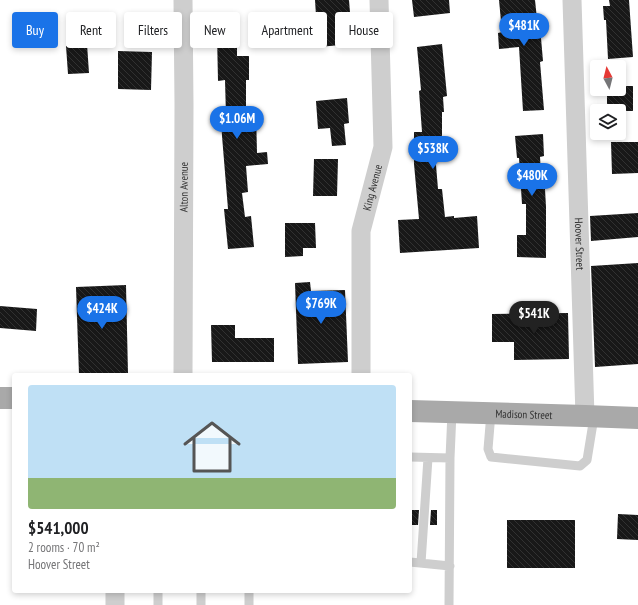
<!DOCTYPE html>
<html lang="en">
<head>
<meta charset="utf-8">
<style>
  :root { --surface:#fff; --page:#f6f6f6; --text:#202124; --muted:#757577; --accent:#1a73e8 }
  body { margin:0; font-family:"PT Sans Narrow",sans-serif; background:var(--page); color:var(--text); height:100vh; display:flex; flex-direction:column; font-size:15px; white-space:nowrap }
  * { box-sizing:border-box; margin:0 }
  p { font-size:13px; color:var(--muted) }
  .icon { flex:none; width:22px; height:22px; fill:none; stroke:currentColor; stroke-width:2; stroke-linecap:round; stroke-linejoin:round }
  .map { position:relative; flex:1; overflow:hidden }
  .drawer { position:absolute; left:12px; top:373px; width:400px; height:220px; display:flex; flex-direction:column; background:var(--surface); border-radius:4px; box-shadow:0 2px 6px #0003 }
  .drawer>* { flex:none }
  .guide { position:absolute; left:12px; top:12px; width:400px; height:36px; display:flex; gap:8px }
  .needle { width:26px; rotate:353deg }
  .buttons { position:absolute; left:590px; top:60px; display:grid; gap:8px }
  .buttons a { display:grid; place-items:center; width:36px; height:36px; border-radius:4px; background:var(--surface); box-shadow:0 2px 6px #0003; font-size:20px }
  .price { position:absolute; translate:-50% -34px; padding:0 9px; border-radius:14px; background:var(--accent); color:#fff; font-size:13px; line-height:26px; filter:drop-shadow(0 1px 2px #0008) }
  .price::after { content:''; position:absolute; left:50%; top:24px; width:12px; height:9px; margin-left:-6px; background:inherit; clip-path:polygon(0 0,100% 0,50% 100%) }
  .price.on { background:#222; color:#fff }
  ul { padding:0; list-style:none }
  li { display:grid; align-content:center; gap:8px; height:212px; padding:0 16px }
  li span { display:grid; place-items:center; height:124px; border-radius:4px; color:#555 }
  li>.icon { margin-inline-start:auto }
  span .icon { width:72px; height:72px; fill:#fffc; stroke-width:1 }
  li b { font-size:17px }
  .tag { padding:0 14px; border-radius:4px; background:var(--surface); box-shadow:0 2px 6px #0003; font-size:14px; line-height:36px }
  .tag.on { background:var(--accent); color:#fff }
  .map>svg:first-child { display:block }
  .building { fill:url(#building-back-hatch) }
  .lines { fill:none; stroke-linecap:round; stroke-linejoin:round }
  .service { stroke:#cecece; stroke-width:9 }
  .minor { stroke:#cecece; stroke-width:19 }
  .primary { stroke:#a9a9a9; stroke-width:22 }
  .labels { text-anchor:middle; stroke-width:4; stroke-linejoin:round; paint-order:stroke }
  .street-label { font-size:11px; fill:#313131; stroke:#fff }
</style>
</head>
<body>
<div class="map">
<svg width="638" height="605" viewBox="0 0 638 605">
  <defs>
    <pattern id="building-back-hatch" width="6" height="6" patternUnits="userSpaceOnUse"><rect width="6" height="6" fill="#181818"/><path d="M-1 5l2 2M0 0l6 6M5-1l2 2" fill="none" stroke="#313131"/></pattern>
  </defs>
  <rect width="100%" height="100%" fill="#fff"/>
  <!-- building -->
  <path class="building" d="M315,0h34l2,25h1l1,19 -35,3z
    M412,0h37l1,13 -36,4z
    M499,0h36l4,38h2l2,23 -3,1 4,48 -21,1 -4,-64 -20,2 -1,-16 4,-1z
    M609,0h20l4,57 -25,2 -2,-39h-2l-1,-14h7z
    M110,19l1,19 -17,1 -1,-18z
    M284,24l2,22 -18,2 -1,-22z
    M237,33v23h12v24h-3v32h10l1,41 10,-1 1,12 -22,2 2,26 -6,1 3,24 6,-1 3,31 -26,2 -4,-40h4l-6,-73 -1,-20h5l-1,-36 -7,1 -1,-47z
    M87,44l2,29 -21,1 -2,-28z
    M442,44l5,52 -4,1 1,15h-2v41h-7l3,36h4l3,28 9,-1v2l23,-2 2,32 -79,5 -2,-33 21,-1 -5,-55v-32h8l-3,-41 2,-1 -4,-43z
    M118,51l34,1 -1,38 -33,-1z
    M619,86h14v25h-26v-22h12z
    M347,98l2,25 -5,1 2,21 -14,1 -2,-18 -12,1 -2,-28z
    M543,134l1,22 -4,1 2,32h3l1,18v51l-29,-1v-22h9v-31h-4l-3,-46h-2l-2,-22z
    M611,142h27v31l-26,1z
    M314,159h24l-1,37h-24z
    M638,213v24l-47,4 -1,-25z
    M285,223h30l1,25h-13v8l-18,1z
    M638,263v101l-43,3 -4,-101z
    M310,282l1,9 34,-1 3,72 -50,2 -3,-81z
    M126,285l2,89 -49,1 -3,-88z
    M0,306l37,3 -1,22 -36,-3z
    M568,313l1,46 -55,1v-18h-22v-28z
    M211,325h24v13h39v24h-62z
    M410,510h9l-1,15h-8z
    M431,510h6v15h-7z
    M618,514l20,1v25l-21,-1z
    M507,520h68v48h-68z"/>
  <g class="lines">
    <!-- service -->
    <path class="service" d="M491,413l-3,36 3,8 89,9 7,-6 7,-43
      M410,457l40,1
      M410,562l40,4
      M421,563l7,-105
      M249,591v14
      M158,605v-14
      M201,605v-14
      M449,605l1,-147 2,-46"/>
    <!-- minor -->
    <g class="minor">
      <path id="s1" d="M572,0l13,416"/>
      <path id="s2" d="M183,375l1,-271 -1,-104"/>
      <path id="s3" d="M361,375v-144l22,-84 -4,-147"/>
      <path d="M115,605v-14"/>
    </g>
    <!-- primary -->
    <g class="primary">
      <path d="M0,398h14"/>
      <path id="s4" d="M410,411l175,5 53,2"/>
    </g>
  </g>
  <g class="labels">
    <!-- street labels -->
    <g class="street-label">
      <text dy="4" stroke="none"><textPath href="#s2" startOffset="188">Alton Avenue</textPath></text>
      <text dy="4" stroke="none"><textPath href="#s3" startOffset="189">King Avenue</textPath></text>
      <text dy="4" stroke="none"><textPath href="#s1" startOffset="244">Hoover Street</textPath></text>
      <text dy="4" stroke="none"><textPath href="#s4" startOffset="114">Madison Street</textPath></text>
    </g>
  </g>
</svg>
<div class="buttons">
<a><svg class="needle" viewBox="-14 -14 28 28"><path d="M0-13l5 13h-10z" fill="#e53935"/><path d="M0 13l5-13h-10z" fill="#757577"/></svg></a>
<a><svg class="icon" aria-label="layers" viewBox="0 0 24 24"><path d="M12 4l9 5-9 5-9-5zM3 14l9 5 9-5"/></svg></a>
</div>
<b class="price" style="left:524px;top:47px">$481K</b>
<b class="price" style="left:237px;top:140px">$1.06M</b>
<b class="price" style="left:433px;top:170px">$538K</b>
<b class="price" style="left:532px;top:197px">$480K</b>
<b class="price" style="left:321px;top:325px">$769K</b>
<b class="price" style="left:102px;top:330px">$424K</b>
<b class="price on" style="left:534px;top:335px">$541K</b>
<div class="guide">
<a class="tag on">Buy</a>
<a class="tag">Rent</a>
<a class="tag">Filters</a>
<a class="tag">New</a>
<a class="tag">Apartment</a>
<a class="tag">House</a>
</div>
<section class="drawer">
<ul>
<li><span style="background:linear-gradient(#bfe0f5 75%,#8fb573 0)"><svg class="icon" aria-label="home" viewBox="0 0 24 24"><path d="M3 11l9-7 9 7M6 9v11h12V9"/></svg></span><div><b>$541,000</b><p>2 rooms · 70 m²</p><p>Hoover Street</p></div></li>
</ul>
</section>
</div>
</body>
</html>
